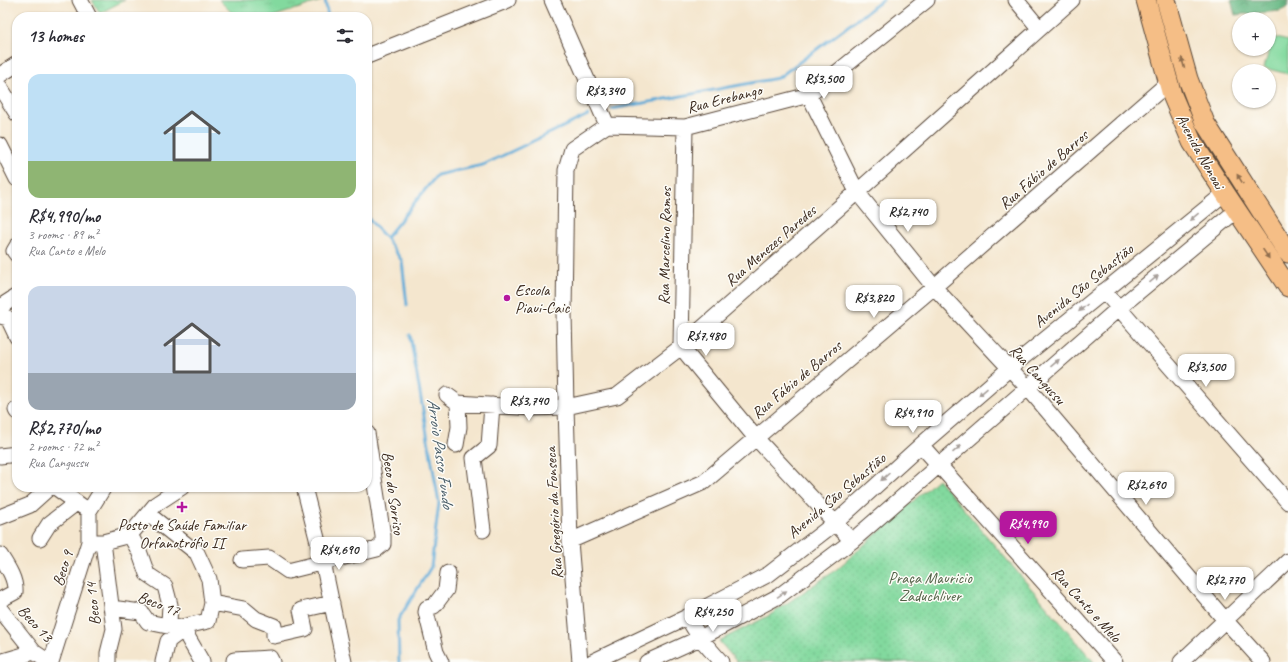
<!DOCTYPE html>
<html lang="en">
<head>
<meta charset="utf-8">
<style>
  :root { --surface:#fff; --page:#f7f7f7; --text:#2b2b33; --muted:#7c7c81; --accent:#b5179e }
  body { margin:0; font-family:Caveat,sans-serif; background:var(--page); color:var(--text); height:100vh; display:flex; flex-direction:column; font-size:15px; white-space:nowrap }
  * { box-sizing:border-box; margin:0 }
  p { font-size:13px; color:var(--muted) }
  .icon { flex:none; width:22px; height:22px; fill:none; stroke:currentColor; stroke-width:2; stroke-linecap:round; stroke-linejoin:round }
  .map { position:relative; flex:1; overflow:hidden }
  .drawer { position:absolute; left:12px; top:12px; width:360px; height:480px; display:flex; flex-direction:column; background:var(--surface); border-radius:16px; box-shadow:0 1px 3px #0004 }
  .drawer>* { flex:none }
  .buttons { position:absolute; left:1232px; top:12px; display:grid; gap:8px }
  .buttons a { display:grid; place-items:center; width:44px; height:44px; border-radius:50%; background:var(--surface); box-shadow:0 1px 3px #0004; font-size:20px }
  .price { position:absolute; translate:-50% -34px; padding:0 9px; border-radius:8px; background:#fff; color:#222; font-size:13px; line-height:26px; filter:drop-shadow(0 1px 2px #0008) }
  .price::after { content:''; position:absolute; left:50%; top:24px; width:12px; height:9px; margin-left:-6px; background:inherit; clip-path:polygon(0 0,100% 0,50% 100%) }
  .price.selected { background:var(--accent); color:#fff }
  ul { padding:0; list-style:none }
  li { display:grid; align-content:center; gap:8px; height:212px; padding:0 16px }
  li span { display:grid; place-items:center; height:124px; border-radius:12px; color:#555 }
  li>.icon { margin-inline-start:auto }
  span .icon { width:72px; height:72px; fill:#fffc; stroke-width:1 }
  li b { font-size:17px }
  h2 { display:flex; justify-content:space-between; align-items:center; height:48px; padding:0 16px; font-size:17px }
  .map>svg:first-child { display:block }
  .grass { fill:url(#grass-tufts); stroke:#5e825e }
  .forest { fill:url(#forest-crowns); stroke:#527252 }
  .park { fill:url(#park-dots); stroke:#5e825e }
  .pitch { fill:#82d99e; stroke:#5e825e }
  .lines { fill:none; stroke-linecap:round; stroke-linejoin:round }
  .stream { stroke:#5faad7; stroke-width:3 }
  .minor-casing { stroke:#574638; stroke-width:17 }
  .major-casing { stroke:#574638; stroke-width:21 }
  .minor { stroke:#fff; stroke-width:15 }
  .major { stroke:#f5be86; stroke-width:19 }
  .oneway { fill:#8f6d4d }
  .oneway2 { fill:#a79f9a }
  .poi-dot { fill:#b5179e; stroke:#fdfcf7; stroke-width:1.5 }
  .labels { text-anchor:middle; stroke-width:3; stroke-linejoin:round; paint-order:stroke }
  .street-label { font-size:16px; fill:#3b2a1e; stroke:#fdfcf7 }
  .poi-label { font-size:16px; fill:#3b2a1e; stroke:#fdfcf7; text-anchor:start }
  .park-label { font-size:16px; fill:#505f44; stroke:#fdfcf7 }
  .water-label { font-size:17px; font-style:italic; fill:#495d68; stroke:#fdfcf7 }
</style>
</head>
<body>
<div class="map">
<svg width="1288" height="662" viewBox="0 0 1288 662">
  <defs>
    <pattern id="grass-tufts" width="24" height="20" patternUnits="userSpaceOnUse"><rect width="24" height="20" fill="#82d99e"/><path d="M3 7l-1-3M5 7V3M7 7l1-3M15 17l-1-3M17 17v-4M19 17l1-3" fill="none" stroke="#71ba88"/></pattern>
    <pattern id="forest-crowns" width="20" height="18" patternUnits="userSpaceOnUse"><rect width="20" height="18" fill="#69b985"/><path d="M2 6a3 3 0 1 1 6 0M12 15a3 3 0 1 1 6 0" fill="none" stroke="#58976c"/></pattern>
    <pattern id="park-dots" width="8" height="8" patternUnits="userSpaceOnUse"><rect width="8" height="8" fill="#82d99e"/><path d="M2 2h.1M6 6h.1" fill="none" stroke="#71ba88" stroke-width="1.8" stroke-linecap="round"/></pattern>
  </defs>
  <rect width="100%" height="100%" fill="#fdfcf7"/>
  <filter id="ink" filterUnits="userSpaceOnUse"><feTurbulence type="fractalNoise" baseFrequency=".025" numOctaves="2"/><feDisplacementMap in="SourceGraphic" scale="8" xChannelSelector="R" yChannelSelector="G"/><feConvolveMatrix kernelMatrix="1 2 1 2 8 2 1 2 1" color-interpolation-filters="sRGB"/></filter>
  <filter id="wash" filterUnits="userSpaceOnUse"><feTurbulence type="fractalNoise" baseFrequency=".012" numOctaves="4" result="noise"/><feDisplacementMap in="SourceGraphic" scale="16" xChannelSelector="R" yChannelSelector="G"/><feGaussianBlur stdDeviation="0.9" result="paint"/><feColorMatrix in="noise" values="0 0 0 0 0 0 0 0 0 0 0 0 0 0 0 0 0 1.4 0 .05"/><feComposite in="paint" operator="in"/></filter>
  <g filter="url(#wash)">
    <rect width="100%" height="100%" fill="#f4e6ce"/>
    <!-- grass -->
    <path class="grass" d="M92,0h33l-25,13z
      M219,0h105l-52,17h-36z"/>
    <!-- forest -->
    <path class="forest" d="M1231,0h57v7l-8,4 -45,4z"/>
    <!-- park -->
    <path class="park" d="M938,479l156,183h-357l-18,-21 51,-26 67,-46z"/>
    <!-- pitch -->
    <path class="pitch" d="M1273,37l15,4v33l-24,-6z"/>
    <g class="lines">
      <!-- stream -->
      <path class="stream" d="M325,0l3,17
        M612,109l166,-31 105,-78
        M367,217l19,21 16,23 5,44
        M386,238l51,-63 46,-10 105,-50
        M399,662l-1,-42 33,-53 8,-64 -29,-168"/>
    </g>
  </g>
  <g filter="url(#ink)">
    <g class="lines">
      <defs>
        <path id="minor" d="M80,0l9,17
          M552,0l55,125
          M1016,0l23,28
          M367,56l141,-56
          M0,75l17,-11
          M0,87l17,27
          M809,95l48,97 77,95 94,101 197,232 38,42
          M685,127l-4,220 74,90 97,104
          M0,145l17,34
          M17,246l-3,5 3,4
          M1104,291l184,211
          M0,307l17,-11
          M0,316l8,2 9,19
          M447,395l11,8 74,5 34,-1 51,-11 64,-49 176,-155 215,-192
          M16,410l1,2
          M456,445l3,-18 -1,-24
          M921,445l194,217
          M0,456l17,-2
          M55,487l28,20
          M304,487l19,75 21,100
          M0,517l30,-12 20,-18
          M483,530l-9,-72 15,-12 3,-41
          M130,535l9,16 8,23 18,12 5,19 -1,17 18,14 15,26
          M40,538l9,-14 27,-21
          M570,541l134,-59 230,-195 234,-204
          M94,542h9l27,-7 26,-31 26,-17
          M103,542l11,87 -6,24v9
          M0,555c7,11 16,24 15,37l-15,8
          M242,560l27,-2 19,13 89,-22 6,-5v-8l-16,-103
          M212,603l32,6 12,10 18,7v10l31,-7 -4,-19 31,-7
          M111,608l30,4 7,10 29,6 31,-7 4,-18 -3,-24 -12,-26 -49,-39
          M0,609l34,43 9,6 2,4
          M687,617l13,21 21,24
          M0,662l34,-10
          M51,662l38,-120v-31l15,-24
          M163,662l5,-21 8,-6 1,-7
          M234,662v-2l36,-2 2,4
          M441,662l-5,-10 -10,-40 1,-4 7,-2 12,-16 2,-17
          M580,662l-10,-121 -4,-134 -2,-94 2,-143 6,-21 35,-24 78,2 124,-32 118,-95
          M592,662l95,-45 82,-43 66,-51 86,-78 89,-77 215,-175
          M647,662l53,-24 79,-42 73,-55 267,-233 118,-98
          M1181,662l107,-101"/>
        <path id="major" d="M1146,0l26,95 20,47 33,51 63,94
          M1166,0l22,79 17,44 83,130"/>
      </defs>
      <!-- minor casing -->
      <use href="#minor" class="minor-casing"/>
      <!-- major casing -->
      <use href="#major" class="major-casing"/>
      <!-- minor -->
      <use href="#minor" class="minor"/>
      <!-- major -->
      <use href="#major" class="major"/>
    </g>
    <!-- one-way arrows -->
    <defs><path id="oneway-solid" d="M-6-.8H1V-3.2L6.5 0L1 3.2V.8H-6Z"/></defs>
    <g class="oneway">
      <use href="#oneway-solid" transform="translate(1183 63) rotate(-105)"/>
      <use href="#oneway-solid" transform="translate(1240 179) rotate(-122)"/>
      <use href="#oneway-solid" transform="translate(1266 254) rotate(56)"/>
    </g>
    <g class="oneway2">
      <use href="#oneway-solid" transform="translate(1194 217) rotate(141)"/>
      <use href="#oneway-solid" transform="translate(1154 279) rotate(-40)"/>
      <use href="#oneway-solid" transform="translate(1083 308) rotate(140)"/>
      <use href="#oneway-solid" transform="translate(1055 363) rotate(-41)"/>
      <use href="#oneway-solid" transform="translate(983 392) rotate(139)"/>
      <use href="#oneway-solid" transform="translate(957 449) rotate(-41)"/>
      <use href="#oneway-solid" transform="translate(885 477) rotate(138)"/>
      <use href="#oneway-solid" transform="translate(782 594) rotate(-34)"/>
    </g>
  </g>
  <!-- markers -->
  <g class="poi-dot">
    <circle cx="507" cy="298" r="4"/>
    <path d="M180 501h4v4h4v4h-4v4h-4v-4h-4v-4h4z"/>
  </g>
  <g class="labels">
    <!-- street labels -->
    <g class="street-label">
      <text transform="translate(724 98) rotate(-14)" y="6">Rua Erebango</text>
      <text transform="translate(1201 151) rotate(61)" y="6">Avenida Nonoai</text>
      <text transform="translate(1043 169) rotate(-41)" y="6">Rua Fábio de Barros</text>
      <text transform="translate(770 245) rotate(-41)" y="6">Rua Menezes Paredes</text>
      <text transform="translate(664 246) rotate(-89)" y="6">Rua Marcelino Ramos</text>
      <text transform="translate(1083 285) rotate(-39)" y="6">Avenida São Sebastião</text>
      <text transform="translate(1038 374) rotate(48)" y="6">Rua Cangussu</text>
      <text transform="translate(796 379) rotate(-40)" y="6">Rua Fábio de Barros</text>
      <text transform="translate(394 493) rotate(82)" y="6">Beco do Sorriso</text>
      <text transform="translate(836 495) rotate(-40)" y="6">Avenida São Sebastião</text>
      <text transform="translate(553 513) rotate(-93)" y="6">Rua Gregório da Fonseca</text>
      <text transform="translate(62 568) rotate(-72)" y="6">Beco 9</text>
      <text transform="translate(159 603) rotate(21)" y="6">Beco 17</text>
      <text transform="translate(92 604) rotate(-96)" y="6">Beco 14</text>
      <text transform="translate(1087 604) rotate(48)" y="6">Rua Canto e Melo</text>
      <text transform="translate(36 623) rotate(48)" y="6">Beco 13</text>
    </g>
    <!-- poi labels -->
    <g class="poi-label">
      <text x="515" y="295">Escola<tspan x="515" dy="18">Piaui-Caic</tspan></text>
      <text x="182" y="530" text-anchor="middle">Posto de Saúde Familiar<tspan x="182" dy="18">Orfanotrófio II</tspan></text>
    </g>
    <!-- park labels -->
    <g class="park-label">
      <text x="930" y="583">Praça Mauricio<tspan x="930" dy="18">Zaduchliver</tspan></text>
    </g>
    <!-- water labels -->
    <g class="water-label">
      <text transform="translate(441 453) rotate(82)" y="6">Arroio Passo Fundo</text>
    </g>
  </g>
</svg>
<div class="buttons">
<a>+</a>
<a>−</a>
</div>
<b class="price" style="left:824px;top:100px">R$3,500</b>
<b class="price" style="left:605px;top:112px">R$3,340</b>
<b class="price" style="left:908px;top:233px">R$2,740</b>
<b class="price" style="left:874px;top:319px">R$3,820</b>
<b class="price" style="left:706px;top:357px">R$7,480</b>
<b class="price" style="left:1206px;top:388px">R$3,500</b>
<b class="price" style="left:529px;top:422px">R$3,740</b>
<b class="price" style="left:913px;top:434px">R$4,910</b>
<b class="price" style="left:1146px;top:506px">R$2,690</b>
<b class="price selected" style="left:1028px;top:545px">R$4,990</b>
<b class="price" style="left:339px;top:571px">R$4,690</b>
<b class="price" style="left:1225px;top:601px">R$2,770</b>
<b class="price" style="left:713px;top:633px">R$4,250</b>
<section class="drawer">
<h2>13 homes<svg class="icon" aria-label="filters" viewBox="0 0 24 24"><path d="M4 7h16M4 17h16"/><circle cx="9" cy="7" r="2"/><circle cx="15" cy="17" r="2"/></svg></h2>
<ul>
<li><span style="background:linear-gradient(#bfe0f5 70%,#8fb573 0)"><svg class="icon" aria-label="home" viewBox="0 0 24 24"><path d="M3 11l9-7 9 7M6 9v11h12V9"/></svg></span><div><b>R$4,990/mo</b><p>3 rooms · 89 m²</p><p>Rua Canto e Melo</p></div></li>
<li><span style="background:linear-gradient(#c9d6e8 70%,#9aa5b1 0)"><svg class="icon" aria-label="home" viewBox="0 0 24 24"><path d="M3 11l9-7 9 7M6 9v11h12V9"/></svg></span><div><b>R$2,770/mo</b><p>2 rooms · 72 m²</p><p>Rua Cangussu</p></div></li>
</ul>
</section>
</div>
</body>
</html>
